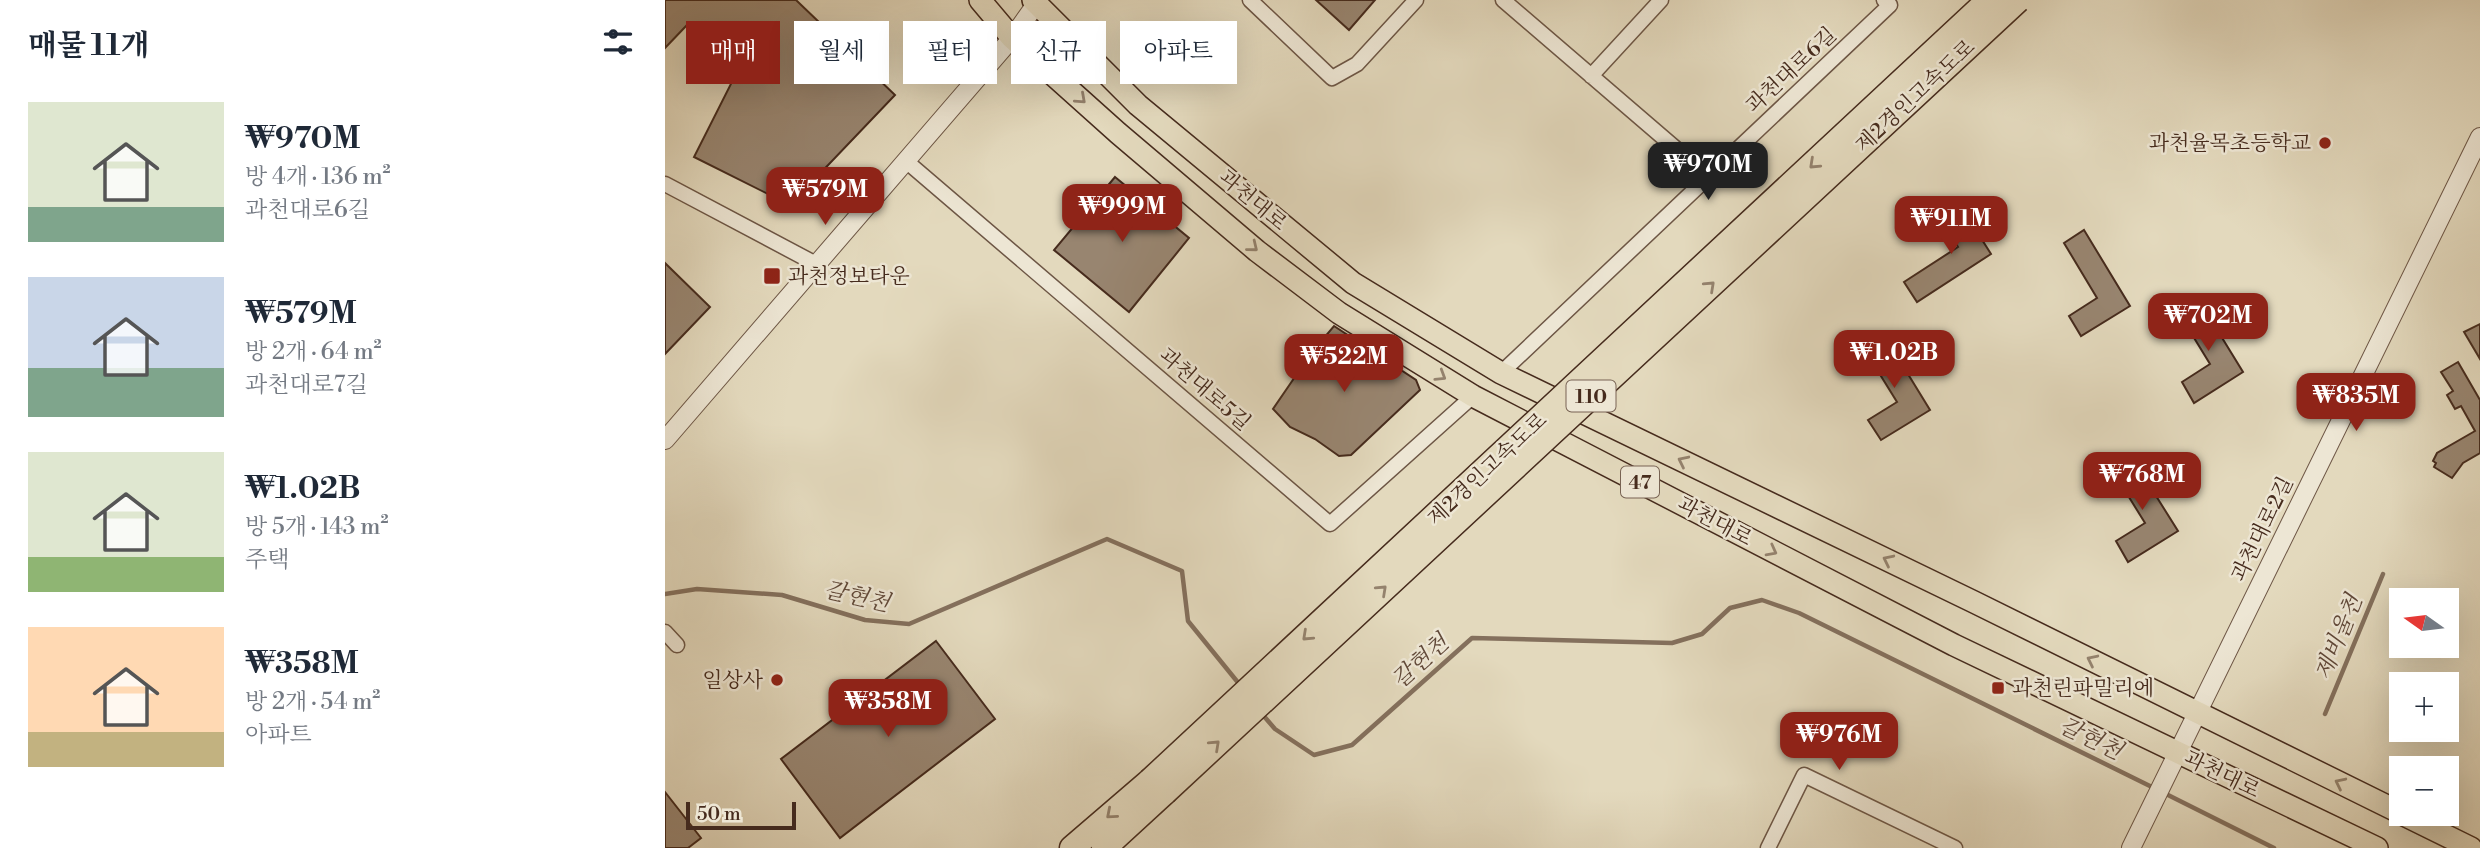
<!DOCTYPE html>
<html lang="ko">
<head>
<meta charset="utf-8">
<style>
  :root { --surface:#fff; --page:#f6f6f7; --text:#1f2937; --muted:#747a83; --accent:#8f2418 }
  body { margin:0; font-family:"Libre Bodoni","Noto Serif KR",serif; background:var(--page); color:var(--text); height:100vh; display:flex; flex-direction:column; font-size:26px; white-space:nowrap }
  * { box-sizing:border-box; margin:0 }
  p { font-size:23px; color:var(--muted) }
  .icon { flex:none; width:38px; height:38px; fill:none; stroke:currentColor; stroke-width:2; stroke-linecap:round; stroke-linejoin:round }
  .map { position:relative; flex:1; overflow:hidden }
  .side { display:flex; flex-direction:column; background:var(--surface); width:665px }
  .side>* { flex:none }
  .top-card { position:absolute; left:21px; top:21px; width:665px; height:63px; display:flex; gap:14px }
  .needle { width:46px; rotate:284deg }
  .controls { position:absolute; left:1724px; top:588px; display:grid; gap:14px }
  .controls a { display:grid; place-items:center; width:70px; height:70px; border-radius:0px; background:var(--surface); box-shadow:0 7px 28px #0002; font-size:35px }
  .scale { position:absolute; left:21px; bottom:18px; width:110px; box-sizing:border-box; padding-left:7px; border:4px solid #462b1d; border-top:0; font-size:19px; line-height:24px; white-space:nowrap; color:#462b1d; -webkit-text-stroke:5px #ede6d4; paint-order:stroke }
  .price { position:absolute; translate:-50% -60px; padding:0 16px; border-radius:14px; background:var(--accent); color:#fff; font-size:23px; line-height:46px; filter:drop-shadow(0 2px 4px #0008) }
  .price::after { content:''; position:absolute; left:50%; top:42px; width:21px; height:16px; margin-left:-10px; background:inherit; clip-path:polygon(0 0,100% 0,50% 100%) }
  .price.selected { background:#222; color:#fff }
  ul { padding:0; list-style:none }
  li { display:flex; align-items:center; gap:21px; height:175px; padding:0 28px }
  li span { display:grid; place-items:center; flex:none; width:196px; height:140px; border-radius:0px; color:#555 }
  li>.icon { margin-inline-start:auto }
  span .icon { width:84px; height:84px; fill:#fffc; stroke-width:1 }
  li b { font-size:30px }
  h2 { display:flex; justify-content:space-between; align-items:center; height:84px; padding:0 28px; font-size:30px }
  .chip { padding:0 24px; border-radius:0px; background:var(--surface); box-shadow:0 7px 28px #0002; font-size:24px; line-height:63px }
  .chip.selected { background:var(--accent); color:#fff }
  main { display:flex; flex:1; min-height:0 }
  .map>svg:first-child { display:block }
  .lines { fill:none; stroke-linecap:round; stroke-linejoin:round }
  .stream { stroke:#84705d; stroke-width:4.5 }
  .building { fill:#988570; stroke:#462b1d; stroke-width:2 }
  .minor-casing { stroke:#6d5645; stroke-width:17 }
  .tertiary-casing { stroke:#6d5645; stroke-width:20 }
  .primary-casing { stroke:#462b1d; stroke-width:24 }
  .motorway-casing { stroke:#462b1d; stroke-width:27 }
  .minor { stroke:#ede6d4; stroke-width:14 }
  .tertiary { stroke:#ede6d4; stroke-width:18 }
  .primary { stroke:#e3d9bd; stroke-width:21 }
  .motorway { stroke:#e3d9bd; stroke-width:24 }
  .motorway-bridge-casing { stroke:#462b1d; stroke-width:27; stroke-linecap:butt }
  .motorway-bridge { stroke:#e3d9bd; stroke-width:24 }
  .oneway { stroke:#94826d }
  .poi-dot { fill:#8f2418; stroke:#ede6d4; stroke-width:2.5 }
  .labels { text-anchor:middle; stroke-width:5; stroke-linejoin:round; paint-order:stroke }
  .shield { fill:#ede6d4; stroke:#786354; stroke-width:2 }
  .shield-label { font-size:19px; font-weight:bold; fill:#462b1d }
  .street-label { font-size:21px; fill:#462b1d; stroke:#ede6d4 }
  .poi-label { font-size:21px; fill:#462b1d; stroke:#ede6d4; text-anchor:end }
  .water-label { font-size:23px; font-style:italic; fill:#604838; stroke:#ede6d4 }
</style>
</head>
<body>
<main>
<section class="side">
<h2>매물 11개<svg class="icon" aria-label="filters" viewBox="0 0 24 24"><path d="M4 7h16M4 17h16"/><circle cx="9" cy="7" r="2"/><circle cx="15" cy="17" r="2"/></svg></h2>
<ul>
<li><span style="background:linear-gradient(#dfe7d0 75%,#7fa58c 0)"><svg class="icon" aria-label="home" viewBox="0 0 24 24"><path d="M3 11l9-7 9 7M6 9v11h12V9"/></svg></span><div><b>₩970M</b><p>방 4개 · 136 m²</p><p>과천대로6길</p></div></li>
<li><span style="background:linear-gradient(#c9d6e8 65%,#7fa58c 0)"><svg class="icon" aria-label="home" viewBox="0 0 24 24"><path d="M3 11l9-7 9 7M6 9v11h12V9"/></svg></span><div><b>₩579M</b><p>방 2개 · 64 m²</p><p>과천대로7길</p></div></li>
<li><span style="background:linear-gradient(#dfe7d0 75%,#8fb573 0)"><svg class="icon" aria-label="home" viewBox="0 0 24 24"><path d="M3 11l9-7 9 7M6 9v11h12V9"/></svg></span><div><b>₩1.02B</b><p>방 5개 · 143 m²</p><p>주택</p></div></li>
<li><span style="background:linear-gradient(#ffd9b3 75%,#c2b280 0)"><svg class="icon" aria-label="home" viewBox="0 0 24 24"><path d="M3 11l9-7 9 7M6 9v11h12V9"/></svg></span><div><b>₩358M</b><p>방 2개 · 54 m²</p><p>아파트</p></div></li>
</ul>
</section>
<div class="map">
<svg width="1815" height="848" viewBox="0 0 1815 848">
  <rect width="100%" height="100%" fill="#e3d9bd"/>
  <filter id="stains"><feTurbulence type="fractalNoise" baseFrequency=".00286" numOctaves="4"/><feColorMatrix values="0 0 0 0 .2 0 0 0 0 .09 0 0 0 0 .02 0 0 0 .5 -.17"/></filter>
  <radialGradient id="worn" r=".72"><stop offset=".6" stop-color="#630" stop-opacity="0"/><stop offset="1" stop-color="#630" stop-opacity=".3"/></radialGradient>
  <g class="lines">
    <!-- stream -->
    <path class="stream" d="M0,594l32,-5 85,6 83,25 44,4 198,-85 75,32 6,50 52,64
      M597,714l13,15 39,26 38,-10 120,-107 200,5 30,-9 28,-26 32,-8 37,13 357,176
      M1660,714l58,-140
      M1499,793l110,55"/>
  </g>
  <!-- building -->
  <path class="building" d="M0,0h131l99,95 -105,110 -96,-48 43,-85 -50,-47 -22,23z
    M651,0h59l-26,30z
    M450,177l74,61 -60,74 -75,-62z
    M1295,205l31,49 -74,48 -13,-20 54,-35 -18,-29z
    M1419,230l46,76 -49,30 -12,-20 28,-18 -33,-55z
    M0,263l45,44 -45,47z
    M1532,297l46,75 -49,31 -12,-21 28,-18 -33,-54z
    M1815,324v35l-16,-27z
    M669,326l82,54 4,10 -69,65 -12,1 -24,-17 -25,-12 -17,-18 39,-57z
    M1219,335l46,75 -49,30 -13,-20 29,-18 -34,-55z
    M1793,362l22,38v53l-17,10 -11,15 -18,-11 2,-4 -3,-2 4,-8 38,-22 -14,-25 -6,3 -8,-14 6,-4 -12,-19z
    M1466,456l47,75 -50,31 -12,-21 29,-18 -34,-55z
    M271,641l59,78 -155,119 -59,-79z
    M0,792l36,46 -13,10h-23z"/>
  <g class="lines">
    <defs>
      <path id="minor" d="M585,0l82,78 25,-14 59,-64
        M838,0l206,177
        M926,76l70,-76
        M241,161l424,363 143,-128
        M0,184l151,80
        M836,373l389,-368 -6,-5
        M0,632l12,13
        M1103,848l36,-73 151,73"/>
      <path id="tertiary" d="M0,440l347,-402 27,-38
        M1466,848l349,-711"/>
      <path id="primary" d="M315,0l32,38 106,95 139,118 82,62 134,83 481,249 423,203
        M368,0l105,105 215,178 148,90 473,229 427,211
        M1737,814l69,34"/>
      <path id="motorway" d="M407,848l78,-67
        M439,848l61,-56"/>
    </defs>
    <!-- minor casing -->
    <use href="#minor" class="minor-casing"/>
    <!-- tertiary casing -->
    <use href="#tertiary" class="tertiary-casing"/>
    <!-- primary casing -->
    <use href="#primary" class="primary-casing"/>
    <!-- motorway casing -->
    <use href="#motorway" class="motorway-casing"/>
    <!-- minor -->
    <use href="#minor" class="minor"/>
    <!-- tertiary -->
    <use href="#tertiary" class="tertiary"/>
    <!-- primary -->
    <use href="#primary" class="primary"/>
    <!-- motorway -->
    <use href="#motorway" class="motorway"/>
    <defs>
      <path id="motorway-bridge" d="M485,781l839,-781
        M500,792l853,-792"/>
    </defs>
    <!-- motorway-bridge casing -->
    <use href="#motorway-bridge" class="motorway-bridge-casing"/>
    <!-- motorway-bridge -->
    <use href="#motorway-bridge" class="motorway-bridge"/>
  </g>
  <!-- one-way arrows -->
  <defs><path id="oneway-chevron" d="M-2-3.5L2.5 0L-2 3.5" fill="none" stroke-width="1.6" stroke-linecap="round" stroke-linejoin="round" transform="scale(1.75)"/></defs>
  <g class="oneway">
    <use href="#oneway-chevron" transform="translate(416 99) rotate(42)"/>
    <use href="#oneway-chevron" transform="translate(1149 164) rotate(137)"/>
    <use href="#oneway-chevron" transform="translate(588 247) rotate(39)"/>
    <use href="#oneway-chevron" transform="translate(1045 286) rotate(-43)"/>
    <use href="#oneway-chevron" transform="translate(776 376) rotate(32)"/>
    <use href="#oneway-chevron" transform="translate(1018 461) rotate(-154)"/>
    <use href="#oneway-chevron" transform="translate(1107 551) rotate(28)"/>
    <use href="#oneway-chevron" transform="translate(1223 560) rotate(-154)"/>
    <use href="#oneway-chevron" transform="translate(717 590) rotate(-43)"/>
    <use href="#oneway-chevron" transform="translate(642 636) rotate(137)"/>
    <use href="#oneway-chevron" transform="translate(1427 660) rotate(-154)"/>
    <use href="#oneway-chevron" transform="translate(550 745) rotate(-43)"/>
    <use href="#oneway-chevron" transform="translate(1675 783) rotate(-154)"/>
    <use href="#oneway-chevron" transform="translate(446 814) rotate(139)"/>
  </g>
  <!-- markers -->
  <g class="poi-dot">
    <circle cx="1660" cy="143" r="7"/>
    <rect x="98" y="267" width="18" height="18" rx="3.5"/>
    <circle cx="112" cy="680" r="7"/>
    <rect x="1326" y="681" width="14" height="14" rx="3.5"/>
  </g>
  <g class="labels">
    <!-- shield labels -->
    <g class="shield">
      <rect x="901.5" y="380.5" width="49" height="31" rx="5"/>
      <rect x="956" y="466.5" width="38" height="31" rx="5"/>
    </g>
    <g class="shield-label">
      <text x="926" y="403">110</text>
      <text x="975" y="489">47</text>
    </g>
    <!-- street labels -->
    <g class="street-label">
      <text transform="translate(1126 70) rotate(-43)" y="7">과천대로6길</text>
      <text transform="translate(1250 96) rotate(-43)" y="7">제2경인고속도로</text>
      <text transform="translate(588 200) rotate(40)" y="7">과천대로</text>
      <text transform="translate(540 389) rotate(41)" y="7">과천대로5길</text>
      <text transform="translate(822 469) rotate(-43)" y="7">제2경인고속도로</text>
      <text transform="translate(1050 521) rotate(28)" y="7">과천대로</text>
      <text transform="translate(1597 529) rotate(-64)" y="7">과천대로2길</text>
      <text transform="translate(1557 774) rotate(26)" y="7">과천대로</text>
    </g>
    <!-- poi labels -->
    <g class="poi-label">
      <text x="1646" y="150">과천율목초등학교</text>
      <text x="123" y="283" text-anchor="start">과천정보타운</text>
      <text x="98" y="687">일상사</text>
      <text x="1347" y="695" text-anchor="start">과천린파밀리에</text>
    </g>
    <!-- water labels -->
    <g class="water-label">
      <text transform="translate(192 596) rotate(13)" y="8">갈현천</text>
      <text transform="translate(1673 637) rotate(-68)" y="8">제비울천</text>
      <text transform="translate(755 661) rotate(-42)" y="8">갈현천</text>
      <text transform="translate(1426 738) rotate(26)" y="8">갈현천</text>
    </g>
  </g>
  <rect width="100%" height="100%" filter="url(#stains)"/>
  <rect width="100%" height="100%" fill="url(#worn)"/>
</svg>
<div class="controls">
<a><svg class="needle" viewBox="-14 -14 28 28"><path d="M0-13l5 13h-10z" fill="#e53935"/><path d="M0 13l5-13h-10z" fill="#747a83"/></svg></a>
<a>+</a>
<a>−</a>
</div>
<div class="scale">50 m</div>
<b class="price selected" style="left:1043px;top:202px">₩970M</b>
<b class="price" style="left:160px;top:227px">₩579M</b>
<b class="price" style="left:457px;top:244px">₩999M</b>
<b class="price" style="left:1286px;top:256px">₩911M</b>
<b class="price" style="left:1543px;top:353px">₩702M</b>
<b class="price" style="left:1229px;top:390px">₩1.02B</b>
<b class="price" style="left:679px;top:394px">₩522M</b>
<b class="price" style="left:1691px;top:433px">₩835M</b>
<b class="price" style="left:1477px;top:512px">₩768M</b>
<b class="price" style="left:223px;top:739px">₩358M</b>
<b class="price" style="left:1174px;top:772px">₩976M</b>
<div class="top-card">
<a class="chip selected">매매</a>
<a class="chip">월세</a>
<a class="chip">필터</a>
<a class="chip">신규</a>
<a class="chip">아파트</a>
</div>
</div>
</main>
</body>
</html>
